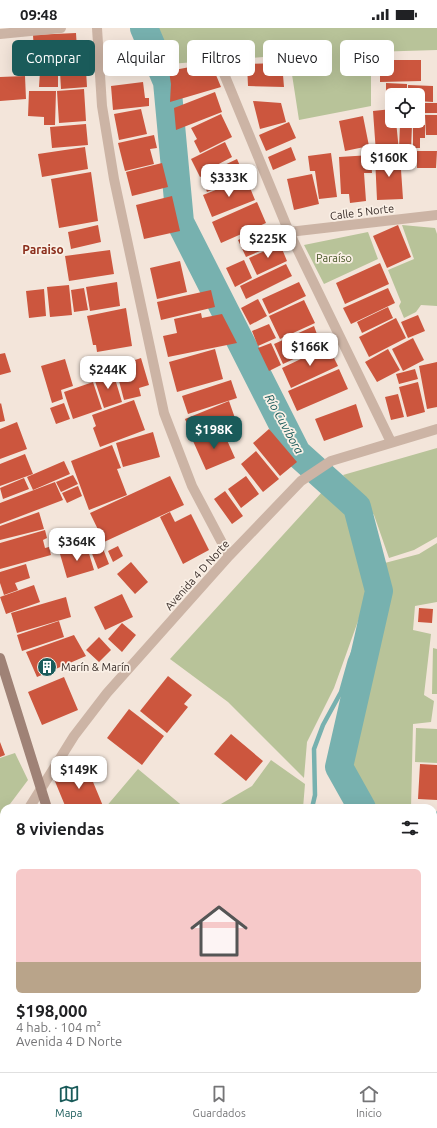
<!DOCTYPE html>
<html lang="es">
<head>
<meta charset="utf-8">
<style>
  :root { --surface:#fff; --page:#f2f2f2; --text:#202124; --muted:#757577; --line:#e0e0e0; --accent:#1a5b5a }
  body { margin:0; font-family:Ubuntu,sans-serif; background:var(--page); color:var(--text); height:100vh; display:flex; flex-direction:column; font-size:15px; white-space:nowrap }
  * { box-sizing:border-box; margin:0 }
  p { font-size:13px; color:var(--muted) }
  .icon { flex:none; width:22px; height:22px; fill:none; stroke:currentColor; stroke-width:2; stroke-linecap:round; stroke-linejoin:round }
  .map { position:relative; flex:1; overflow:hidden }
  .details { position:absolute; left:0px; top:776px; width:437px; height:268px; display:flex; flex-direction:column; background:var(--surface); border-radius:12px 12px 0 0; box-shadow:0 4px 16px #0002 }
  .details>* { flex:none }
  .banner { position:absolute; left:12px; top:12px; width:413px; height:36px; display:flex; gap:8px }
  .fabs { position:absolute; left:385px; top:60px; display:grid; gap:8px }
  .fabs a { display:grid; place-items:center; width:40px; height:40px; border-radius:6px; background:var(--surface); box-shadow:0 4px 16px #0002; font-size:20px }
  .price { position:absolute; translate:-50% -34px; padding:0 9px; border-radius:8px; background:#fff; color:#222; font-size:13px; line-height:26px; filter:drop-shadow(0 1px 2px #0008) }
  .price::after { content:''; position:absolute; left:50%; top:24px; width:12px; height:9px; margin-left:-6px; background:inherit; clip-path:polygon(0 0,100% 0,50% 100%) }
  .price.selected { background:var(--accent); color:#fff }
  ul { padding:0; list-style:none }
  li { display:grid; align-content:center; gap:8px; height:212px; padding:0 16px }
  li span { display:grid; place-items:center; height:124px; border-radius:6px; color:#555 }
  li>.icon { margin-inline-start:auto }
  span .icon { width:72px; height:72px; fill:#fffc; stroke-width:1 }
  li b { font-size:17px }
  h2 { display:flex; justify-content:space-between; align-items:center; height:48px; padding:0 16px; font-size:17px }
  .chip { padding:0 14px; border-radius:6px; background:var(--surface); box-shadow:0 4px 16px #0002; font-size:14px; line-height:36px }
  .chip.selected { background:var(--accent); color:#fff }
  .status { display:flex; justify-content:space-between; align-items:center; height:28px; padding:0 20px; background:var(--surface); direction:ltr }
  .status svg { height:11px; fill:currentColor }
  .menu { display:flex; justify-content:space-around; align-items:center; height:56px; border-top:1px solid var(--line); background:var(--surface); font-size:11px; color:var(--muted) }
  .menu a { display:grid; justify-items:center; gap:2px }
  .menu .selected { color:var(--accent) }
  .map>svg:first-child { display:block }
  .green { fill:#b8c399 }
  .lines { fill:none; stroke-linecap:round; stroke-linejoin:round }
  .stream { stroke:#77b1af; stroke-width:4.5 }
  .river { stroke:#77b1af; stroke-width:28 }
  .building { fill:#cc563e }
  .street { stroke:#ccb4a5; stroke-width:10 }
  .secondary { stroke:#9f8276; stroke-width:10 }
  .labels { text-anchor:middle; stroke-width:3.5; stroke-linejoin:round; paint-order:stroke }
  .street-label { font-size:11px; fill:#372b27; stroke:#faf0e6 }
  .park-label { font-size:11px; fill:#495729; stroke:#faf0e6 }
  .poi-label { font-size:11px; fill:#372b27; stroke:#faf0e6; text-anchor:start }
  .neighbourhood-label { font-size:12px; font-weight:bold; fill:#8a2d1b; stroke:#faf0e6 }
  .water-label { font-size:12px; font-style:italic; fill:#1a5b5a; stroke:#faf0e6 }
</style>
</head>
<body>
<div class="status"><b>09:48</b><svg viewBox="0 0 49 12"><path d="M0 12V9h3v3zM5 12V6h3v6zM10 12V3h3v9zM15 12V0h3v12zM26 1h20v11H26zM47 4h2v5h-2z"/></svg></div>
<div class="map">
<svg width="437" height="1044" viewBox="0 0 437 1044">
  <rect width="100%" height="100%" fill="#f3e5da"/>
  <!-- green -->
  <path class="green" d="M154,0h283v22l-66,2v54l-72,14 -10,-65 -120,9z
    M402,197l33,3 2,6v72l-16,-1 -5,7 -12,6 -5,-12 2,-4 -13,-32 26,-11z
    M368,204l10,27 -54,25 -20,-39z
    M437,420v89l-23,13 -25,8 -15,-43 -31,-40z
    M323,463l25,24 19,81 -33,92 -27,54 -3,36 -76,-76 -58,-43z
    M437,515v59l-22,4 -2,24 18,4 -7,61 10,6 -3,21 -18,2 -2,84h-38l-26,-43 40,-175 -6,-26 38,-10z
    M433,620l4,1v45h-5z
    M416,700l21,1v34l-22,-1z
    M15,725l13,27 -21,28h-3v4l-4,5v-59z
    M271,732l34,24 -2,24h-89l38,-22z
    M138,741l47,39h-80z
    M2,836l2,3v68l-4,-11v-58z"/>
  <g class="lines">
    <!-- stream -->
    <path class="stream" d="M312,780l3,-13 -1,-46 9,-24 18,-33 9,-32 29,-69"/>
    <!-- river -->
    <path class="river" d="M144,0l23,54 13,140 117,231 60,54 22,84 -40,176 23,41
      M433,797l4,1"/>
  </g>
  <!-- building -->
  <path class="building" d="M76,5l2,33 -43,3 -2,-34z
    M380,32h41v21l-41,1z
    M211,35l10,24 -51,15 1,-18 -2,-13z
    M282,35l2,24 -36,-1 -1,-22z
    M86,42l1,17 -26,2 -1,-17z
    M40,43h18v16h-19z
    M25,48l1,23 -26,2v-24z
    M143,54l2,16h4v8l-36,4 -2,-24z
    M386,55l21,1v11h-15v11l-6,-1z
    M408,57l25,1v16l-15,-1v-6h-10z
    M84,61l2,32 -27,2 -2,-32z
    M29,63h27l-1,34h-11v-8l-16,-1z
    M215,64l7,20 -46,18 -2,-22z
    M253,73l28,2 5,19 -26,7z
    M418,75h19v10h-15l1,10h-20v-2h15z
    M141,81l6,25 -28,6 -5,-26z
    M392,81v12h4l3,30 -23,2 -3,-42z
    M221,86l11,23 -32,16 -6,-12 3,-2 -6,-11z
    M425,87h12v20h-11z
    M363,88l6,30 -24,5 -6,-30z
    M289,94l7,16 -30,13 -7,-16z
    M86,96l2,21 -36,3 -2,-21z
    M400,97h12l-1,24 -12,-1z
    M413,97h12v13h-5v10h-7z
    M154,107l3,13 -7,1 4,15 -29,7 -7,-28z
    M225,114l7,15 -19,10 1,3 -14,7 -9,-18z
    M85,119l3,22 -46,8 -4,-23z
    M291,119l5,13 -23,10 -5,-13z
    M417,123h20l-1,17h-19z
    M331,125l6,44 -18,2 -4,-28h-5l-2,-15z
    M371,127l1,18h-8l2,28 -16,2 -1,-9h-8l-2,-37z
    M400,127l3,44 -26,1 -2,-43z
    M237,131l6,14 -19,8 1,3 -18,8 -5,-13 17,-8 -1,-3z
    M162,135l6,24 -36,9 -6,-24z
    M91,144l7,49 -39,7 -8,-49z
    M312,146l7,30 -25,6 -7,-31z
    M246,150l9,22 -43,17 -9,-22z
    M172,168l8,35 -36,8 -8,-34z
    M257,174l9,21 -45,20 -9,-21z
    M98,197l3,17 -30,7 -3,-17z
    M271,197l8,18 -33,14 -8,-17z
    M398,197l13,32 -24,11 -14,-32z
    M280,216l7,17 -30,14 -8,-17z
    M110,222l4,24 -45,7 -4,-25z
    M244,232l8,18 -17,9 -9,-19z
    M180,233l7,31 -30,7 -7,-31z
    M380,235l9,21 -44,20 -9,-21z
    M286,236l6,12 -46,23 -6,-13z
    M117,254l3,24 -30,5 -4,-24z
    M299,254l7,14 -37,18 -7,-15z
    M69,257l3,30 -22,2 -3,-30z
    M84,260l4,22 -14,2 -3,-22z
    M388,260l7,15 -44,21 -8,-16z
    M44,261l2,27 -17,2 -3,-27z
    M211,262l4,17 -54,13 -4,-18z
    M258,271l9,17 -17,9 -9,-17z
    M304,272l11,23 -35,16 -11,-23z
    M388,279l5,11 -31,15 -5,-11z
    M126,280l6,38 -35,6 -1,-7h-3l-6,-29z
    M201,285l1,5 20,-4 15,29 -69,14 -5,-21 14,-3 -3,-14z
    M418,287l7,16 -17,7 -7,-16z
    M396,290l10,20 -37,19 -10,-20z
    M269,296l7,14 -18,8 -6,-15z
    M314,298l4,11 -9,4 4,9 -30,14 -9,-20z
    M413,310l11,22 -21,11 -11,-22z
    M271,315l10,22 -12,6 -11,-23z
    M328,318l10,20 -47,22 -9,-20z
    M215,321l8,30 -46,13 -8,-30z
    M388,321l12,21 -23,12 -12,-20z
    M5,325l6,19 -11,3v-21z
    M131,330l1,3 9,-3 8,27 -10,3 2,8 -17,4 -10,-38z
    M65,331l8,27 -12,4 2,9 -11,4 -11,-37z
    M437,334v45l-10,2 -8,-43z
    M339,341l9,20 -51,22 -9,-20z
    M415,341l3,10 -19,5 -3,-10z
    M113,344l9,30 -18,6 -10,-30z
    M231,352l6,18 -49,16 -6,-18z
    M93,354l9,27 -29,10 -9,-27z
    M418,354l7,30 -18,5 -8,-30z
    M398,366l6,23 -13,3 -6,-23z
    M134,372l11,30 -45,17 -7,-19 3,-2 -4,-11z
    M229,373l7,20 -43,17 -8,-19z
    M1,375l4,18 -5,1v-18z
    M64,375l6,16 -14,5 -6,-16z
    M356,376l7,23 -39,14 -9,-22z
    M17,394l10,27 -27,10v-30z
    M222,401l13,29 -29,12 -13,-29z
    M269,401l28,33 -17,14 -27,-33z
    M153,404l7,25 -37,10 -7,-24z
    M112,417l9,23 -4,1 10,26 -38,15 -18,-49z
    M256,423l23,28 -16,13 -22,-28z
    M25,426l8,20 -33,12v-22z
    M64,433l6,13 -37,16 -6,-13z
    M73,447l5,9 -17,8 -5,-10z
    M170,448l14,29 -80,37 -14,-29z
    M246,448l13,18 -18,14 -13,-19z
    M24,450l5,11 -26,10 -3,-11z
    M55,454l8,18 -63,24v-21z
    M78,458l4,10 -15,7 -5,-10z
    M225,463l18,25 -11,8 -18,-25z
    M39,484l5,17 -44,11v-14z
    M170,484l5,10 16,-8 18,36 -26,14 -23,-47z
    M45,502l2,8 -4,2 2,8 4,-1 2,8 -51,14v-26z
    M100,513l9,23 -11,5 -9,-23z
    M118,518l5,10 -10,6 -5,-11z
    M87,519l7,23 -27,8 -7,-24z
    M131,534l17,20 -13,12 -18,-20z
    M26,536l4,14 -15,5 3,7 -14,5 -4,-12v-11z
    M34,557l6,17 -34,12 -6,-17z
    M122,566l11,23 -28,13 -11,-23z
    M66,569l5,20 -54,16 -6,-20z
    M419,580l14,1 -1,14 -14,-1z
    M59,593l5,16 -42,14 -5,-16z
    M122,595l14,12 -14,17 -14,-13z
    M74,607l12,21 -49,21 -11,-25z
    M99,609l12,13 -12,12 -13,-12z
    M168,648l24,19 -8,9 4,3 -21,26 -27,-22z
    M64,649l14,33 -36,15 -14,-33z
    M129,681l35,27 -22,29 -35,-27z
    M231,706l32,27 -17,20 -32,-27z
    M0,714l5,13 -5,2z
    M420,736l17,1v35l-19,-1z
    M86,737l17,41 -4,2h-33l-12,-29z
    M437,817v32l-4,-9v-22z
    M437,854v13l-4,2v-13z
    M437,905v24l-4,2v-25z
    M0,915l4,11v9l-4,1z
    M437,931v38l-4,1v-37z
    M4,940v100h3l-7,4v-103z
    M437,970v42l-4,2v-43z
    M437,1038v6h-24l20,-4z
    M66,1040h43l1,4h-42z
    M156,1040h46l2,4h-46z
    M251,1040h74l1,4h-74z"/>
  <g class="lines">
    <!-- street -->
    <path class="street" d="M97,0l5,78 12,73 50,234 28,73 37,70
      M0,6l61,-6
      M222,41l67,163 102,210
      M289,204l148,-17
      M29,780l45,-72 33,-43 122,-137 72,-75 30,-20 106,-32
      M0,817l4,-4"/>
    <!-- secondary -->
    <path class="secondary" d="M0,630l47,150
      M433,888l4,-1
      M128,1040l1,4
      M38,1044l6,-4"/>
  </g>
  <!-- icons -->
  <defs>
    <symbol id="building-disc" viewBox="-11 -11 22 22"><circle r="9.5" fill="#1a5b5a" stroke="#faf0e6"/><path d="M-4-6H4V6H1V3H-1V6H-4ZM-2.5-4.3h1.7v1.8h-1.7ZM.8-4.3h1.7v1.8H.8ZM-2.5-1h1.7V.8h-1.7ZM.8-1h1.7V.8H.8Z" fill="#fff"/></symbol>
  </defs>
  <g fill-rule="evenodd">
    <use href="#building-disc" x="36" y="628" width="22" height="22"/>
  </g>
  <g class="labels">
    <!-- street labels -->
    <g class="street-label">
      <text transform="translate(362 184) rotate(-7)" y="4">Calle 5 Norte</text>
      <text transform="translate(197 547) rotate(-48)" y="4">Avenida 4 D Norte</text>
    </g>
    <!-- park labels -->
    <g class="park-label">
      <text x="334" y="234">Paraíso</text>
    </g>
    <!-- poi labels -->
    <g class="poi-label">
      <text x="61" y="643">Marín &amp; Marín</text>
    </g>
    <!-- neighbourhood labels -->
    <g class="neighbourhood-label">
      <text x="43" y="226">Paraiso</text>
    </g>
    <!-- water labels -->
    <g class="water-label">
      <text transform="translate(284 396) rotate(61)" y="4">Río Cuvíbora</text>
    </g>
  </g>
</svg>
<div class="fabs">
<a><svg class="icon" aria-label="locate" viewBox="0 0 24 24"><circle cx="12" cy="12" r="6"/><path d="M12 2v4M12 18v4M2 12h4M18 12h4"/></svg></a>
</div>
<b class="price" style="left:389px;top:150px">$160K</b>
<b class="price" style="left:229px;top:170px">$333K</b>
<b class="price" style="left:268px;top:231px">$225K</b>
<b class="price" style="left:310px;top:339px">$166K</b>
<b class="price" style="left:108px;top:362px">$244K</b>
<b class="price selected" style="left:214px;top:422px">$198K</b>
<b class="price" style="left:77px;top:534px">$364K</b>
<b class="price" style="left:79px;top:762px">$149K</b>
<div class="banner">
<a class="chip selected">Comprar</a>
<a class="chip">Alquilar</a>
<a class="chip">Filtros</a>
<a class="chip">Nuevo</a>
<a class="chip">Piso</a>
</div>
<section class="details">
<h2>8 viviendas<svg class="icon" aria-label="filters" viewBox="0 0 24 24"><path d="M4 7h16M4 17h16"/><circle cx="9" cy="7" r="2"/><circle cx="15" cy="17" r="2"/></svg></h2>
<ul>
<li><span style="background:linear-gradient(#f6c9c9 75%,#b9a48a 0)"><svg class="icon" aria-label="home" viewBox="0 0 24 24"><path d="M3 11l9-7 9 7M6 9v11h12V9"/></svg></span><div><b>$198,000</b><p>4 hab. · 104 m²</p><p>Avenida 4 D Norte</p></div></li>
</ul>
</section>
</div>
<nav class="menu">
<a class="selected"><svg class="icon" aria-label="map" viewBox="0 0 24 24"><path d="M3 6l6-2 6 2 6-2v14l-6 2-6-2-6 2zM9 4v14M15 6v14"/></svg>Mapa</a>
<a><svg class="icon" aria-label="saved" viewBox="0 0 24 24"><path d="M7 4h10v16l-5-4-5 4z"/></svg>Guardados</a>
<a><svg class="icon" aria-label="home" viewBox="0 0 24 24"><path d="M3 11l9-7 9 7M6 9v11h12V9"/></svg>Inicio</a>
</nav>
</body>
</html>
